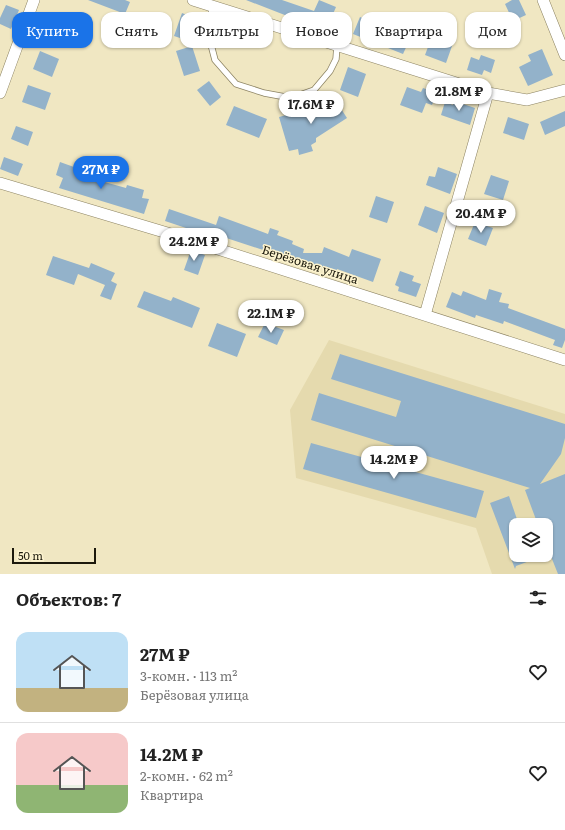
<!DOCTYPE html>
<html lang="ru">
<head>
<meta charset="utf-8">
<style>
  :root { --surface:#fff; --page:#f2f2f2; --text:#222; --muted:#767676; --line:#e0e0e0; --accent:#1a73e8 }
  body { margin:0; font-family:Literata,serif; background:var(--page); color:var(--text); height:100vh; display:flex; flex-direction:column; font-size:15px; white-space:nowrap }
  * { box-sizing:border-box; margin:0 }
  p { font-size:13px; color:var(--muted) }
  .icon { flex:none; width:22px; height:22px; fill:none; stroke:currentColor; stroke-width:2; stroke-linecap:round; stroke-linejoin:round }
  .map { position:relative; height:574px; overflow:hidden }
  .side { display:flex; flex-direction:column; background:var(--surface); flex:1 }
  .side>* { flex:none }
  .banner { position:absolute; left:12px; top:12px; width:541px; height:36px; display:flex; gap:8px }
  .buttons { position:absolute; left:509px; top:518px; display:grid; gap:8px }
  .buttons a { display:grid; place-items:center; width:44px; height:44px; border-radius:8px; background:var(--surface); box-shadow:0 1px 3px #0004; font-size:20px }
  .scale { position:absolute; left:12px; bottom:10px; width:84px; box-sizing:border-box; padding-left:4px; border:2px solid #1c190c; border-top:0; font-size:11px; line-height:14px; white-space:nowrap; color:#1c190c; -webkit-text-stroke:3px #fdf4cf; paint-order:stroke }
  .price { position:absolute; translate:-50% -34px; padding:0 9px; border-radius:14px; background:#fff; color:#222; font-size:13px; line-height:26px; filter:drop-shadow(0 1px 2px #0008) }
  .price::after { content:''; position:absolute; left:50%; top:24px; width:12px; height:9px; margin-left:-6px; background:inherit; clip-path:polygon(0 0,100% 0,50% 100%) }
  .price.current { background:var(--accent); color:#fff }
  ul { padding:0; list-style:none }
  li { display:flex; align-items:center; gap:12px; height:100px; padding:0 16px }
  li+li { border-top:1px solid var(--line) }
  li span { display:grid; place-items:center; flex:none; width:112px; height:80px; border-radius:12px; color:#555 }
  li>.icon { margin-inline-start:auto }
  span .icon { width:48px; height:48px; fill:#fffc; stroke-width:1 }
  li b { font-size:17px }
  h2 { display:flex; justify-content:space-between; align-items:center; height:48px; padding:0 16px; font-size:17px }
  .pill { padding:0 14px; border-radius:12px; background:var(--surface); box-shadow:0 1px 3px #0004; font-size:14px; line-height:36px }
  .pill.current { background:var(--accent); color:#fff }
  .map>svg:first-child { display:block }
  .built { fill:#e5daae; fill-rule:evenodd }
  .building { fill:#93b2ca }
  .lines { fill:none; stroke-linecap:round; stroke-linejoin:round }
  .service-casing { stroke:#8c8362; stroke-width:7 }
  .minor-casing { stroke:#8c8362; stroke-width:12 }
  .service { stroke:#fff; stroke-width:5.5 }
  .minor { stroke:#fff; stroke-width:11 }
  .labels { text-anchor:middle; stroke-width:3; stroke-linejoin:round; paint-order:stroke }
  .street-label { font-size:12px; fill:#1c190c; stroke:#fdf4cf }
</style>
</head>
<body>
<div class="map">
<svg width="565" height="574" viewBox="0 0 565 574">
  <rect width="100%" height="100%" fill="#f0e7c2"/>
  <!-- built -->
  <path class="built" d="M329,340l236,74v160h-73l-16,-46 -180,-50 -6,-68zM516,525h30v30h-30z"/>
  <!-- building -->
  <path class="building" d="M88,0h37l5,2 -5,12z
    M246,0h36l32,11 5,-11 17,7 -9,21 -31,-13 -1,4z
    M512,0h7l7,15 -13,6 -8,-17z
    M6,5l13,5 -8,19 -11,-5v-6z
    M182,13l17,7 -7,22 -18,-6z
    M360,17l30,12 4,-9 10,4 -5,10 11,5 -7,15 -50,-20z
    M431,39l21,7 -6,17 -21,-8z
    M192,46l8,25 -16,5 -8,-25z
    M542,49l11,26 -25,11 -9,-19 12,-6 -3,-6z
    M40,51l19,8 -7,18 -19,-8z
    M481,55l14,5 -4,13 -7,-3 -2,5 -15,-5 4,-13 8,3z
    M348,67l18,7 -8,23 -18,-7z
    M209,81l12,16 -11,9 -13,-16z
    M28,85l23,8 -6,17 -23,-8z
    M407,87l14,5 2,-4 14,5 -5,12 -6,-2 -4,10 -22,-8z
    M328,96l6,9 2,-4 11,17 -31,20v4l-5,3 2,6 -14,4 -1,-6 -9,2 -10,-34 29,-8z
    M454,101l21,7 -5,17 -29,-10 4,-13 8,3z
    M234,106l33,13 -8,19 -33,-13z
    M565,111v15l-20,9 -5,-13z
    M508,117l21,7 -5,16 -21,-7z
    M16,126l17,6 -5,14 -17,-7z
    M4,157l19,7 -5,12 -18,-7z
    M60,162l25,9 -2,5 43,12 1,-3 17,5 -2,8 7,1 -5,15 -85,-26 4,-10 -7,-3z
    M438,167l19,7 -7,20 -24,-9 3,-9 6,1z
    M491,175l18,6 -6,19 -19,-6z
    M376,196l18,6 -7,21 -18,-6z
    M425,206l19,7 -7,20 -19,-8z
    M169,209l47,16 3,-9 49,18 2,-6 9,3 -2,4 16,6 -1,3 12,5 -1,4h19l2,-6 25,10 3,-8 29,10 -8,23 -36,-13 -1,4 -36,-13v2l-98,-32 -1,3 -36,-12z
    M475,222l18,6 -7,18 -18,-7z
    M191,250l14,5 -7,20 -14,-5z
    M53,256l36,12 2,-5 24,10 -4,8 6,3 -6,16 -11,-4 5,-11 -27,-11 -4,11 -28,-10z
    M400,271l14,5 -2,5 9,3 -5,13 -18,-6 1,-4 -4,-2z
    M489,289l13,4 -3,9 10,2 -1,4 57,21v11l-3,8 -9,-3 2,-5 -51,-19 -1,3 -27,-9 -1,3 -29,-11 6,-15 9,4 2,-5 23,9z
    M144,291l27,10 2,-4 27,11 -8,20 -55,-21z
    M217,323l29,11 -9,23 -29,-11z
    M265,323l19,7 -7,15 -19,-8z
    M340,354l225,70v14l-4,16 -21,30 25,-10v100h-7l-12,-30v-19h-8l-13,-35 5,-2 -219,-68 8,-27 77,24 5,-16 -70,-22z
    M311,443l173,48 -8,27 -173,-49z
    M509,496l10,29h-3v30l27,1 -27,10 -1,3 -25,-66z"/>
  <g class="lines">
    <defs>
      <path id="service" d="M212,6l-3,31 6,23 21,24 28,9 27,5 23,-8 16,-19 6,-12 1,-14"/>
      <path id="minor" d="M193,0l295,93 39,7 38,-10
        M543,0l22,55
        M0,93l34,-93
        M0,183l174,52 391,125
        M425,315l63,-222"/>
    </defs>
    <!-- service casing -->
    <use href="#service" class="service-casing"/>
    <!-- minor casing -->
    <use href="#minor" class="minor-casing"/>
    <!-- service -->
    <use href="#service" class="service"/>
    <!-- minor -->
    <use href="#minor" class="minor"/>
  </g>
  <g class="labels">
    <!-- street labels -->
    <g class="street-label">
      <text transform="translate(310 265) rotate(18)" y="4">Берёзовая улица</text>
    </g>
  </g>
</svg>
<div class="buttons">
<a><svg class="icon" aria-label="layers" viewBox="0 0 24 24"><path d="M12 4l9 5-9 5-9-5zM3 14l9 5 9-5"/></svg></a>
</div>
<div class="scale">50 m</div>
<b class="price" style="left:459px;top:112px">21.8M ₽</b>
<b class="price" style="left:311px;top:125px">17.6M ₽</b>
<b class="price current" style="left:101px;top:190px">27M ₽</b>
<b class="price" style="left:481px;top:234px">20.4M ₽</b>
<b class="price" style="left:194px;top:262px">24.2M ₽</b>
<b class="price" style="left:271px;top:334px">22.1M ₽</b>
<b class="price" style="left:394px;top:480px">14.2M ₽</b>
<div class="banner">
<a class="pill current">Купить</a>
<a class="pill">Снять</a>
<a class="pill">Фильтры</a>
<a class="pill">Новое</a>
<a class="pill">Квартира</a>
<a class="pill">Дом</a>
</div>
</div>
<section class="side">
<h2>Объектов: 7<svg class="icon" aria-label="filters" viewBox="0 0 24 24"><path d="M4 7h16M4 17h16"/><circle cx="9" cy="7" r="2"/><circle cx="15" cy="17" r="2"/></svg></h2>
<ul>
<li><span style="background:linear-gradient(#bfe0f5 70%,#c2b280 0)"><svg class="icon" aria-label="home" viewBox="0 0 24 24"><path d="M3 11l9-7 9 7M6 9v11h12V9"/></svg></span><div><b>27M ₽</b><p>3-комн. · 113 m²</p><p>Берёзовая улица</p></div><svg class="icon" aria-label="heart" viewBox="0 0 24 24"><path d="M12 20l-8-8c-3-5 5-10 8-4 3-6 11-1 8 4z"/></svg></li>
<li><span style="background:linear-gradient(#f6c9c9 65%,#8fb573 0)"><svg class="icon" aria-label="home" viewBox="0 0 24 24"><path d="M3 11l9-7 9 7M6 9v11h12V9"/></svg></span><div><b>14.2M ₽</b><p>2-комн. · 62 m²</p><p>Квартира</p></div><svg class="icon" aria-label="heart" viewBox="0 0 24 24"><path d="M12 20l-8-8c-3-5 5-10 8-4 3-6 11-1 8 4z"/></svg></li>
</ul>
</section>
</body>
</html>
